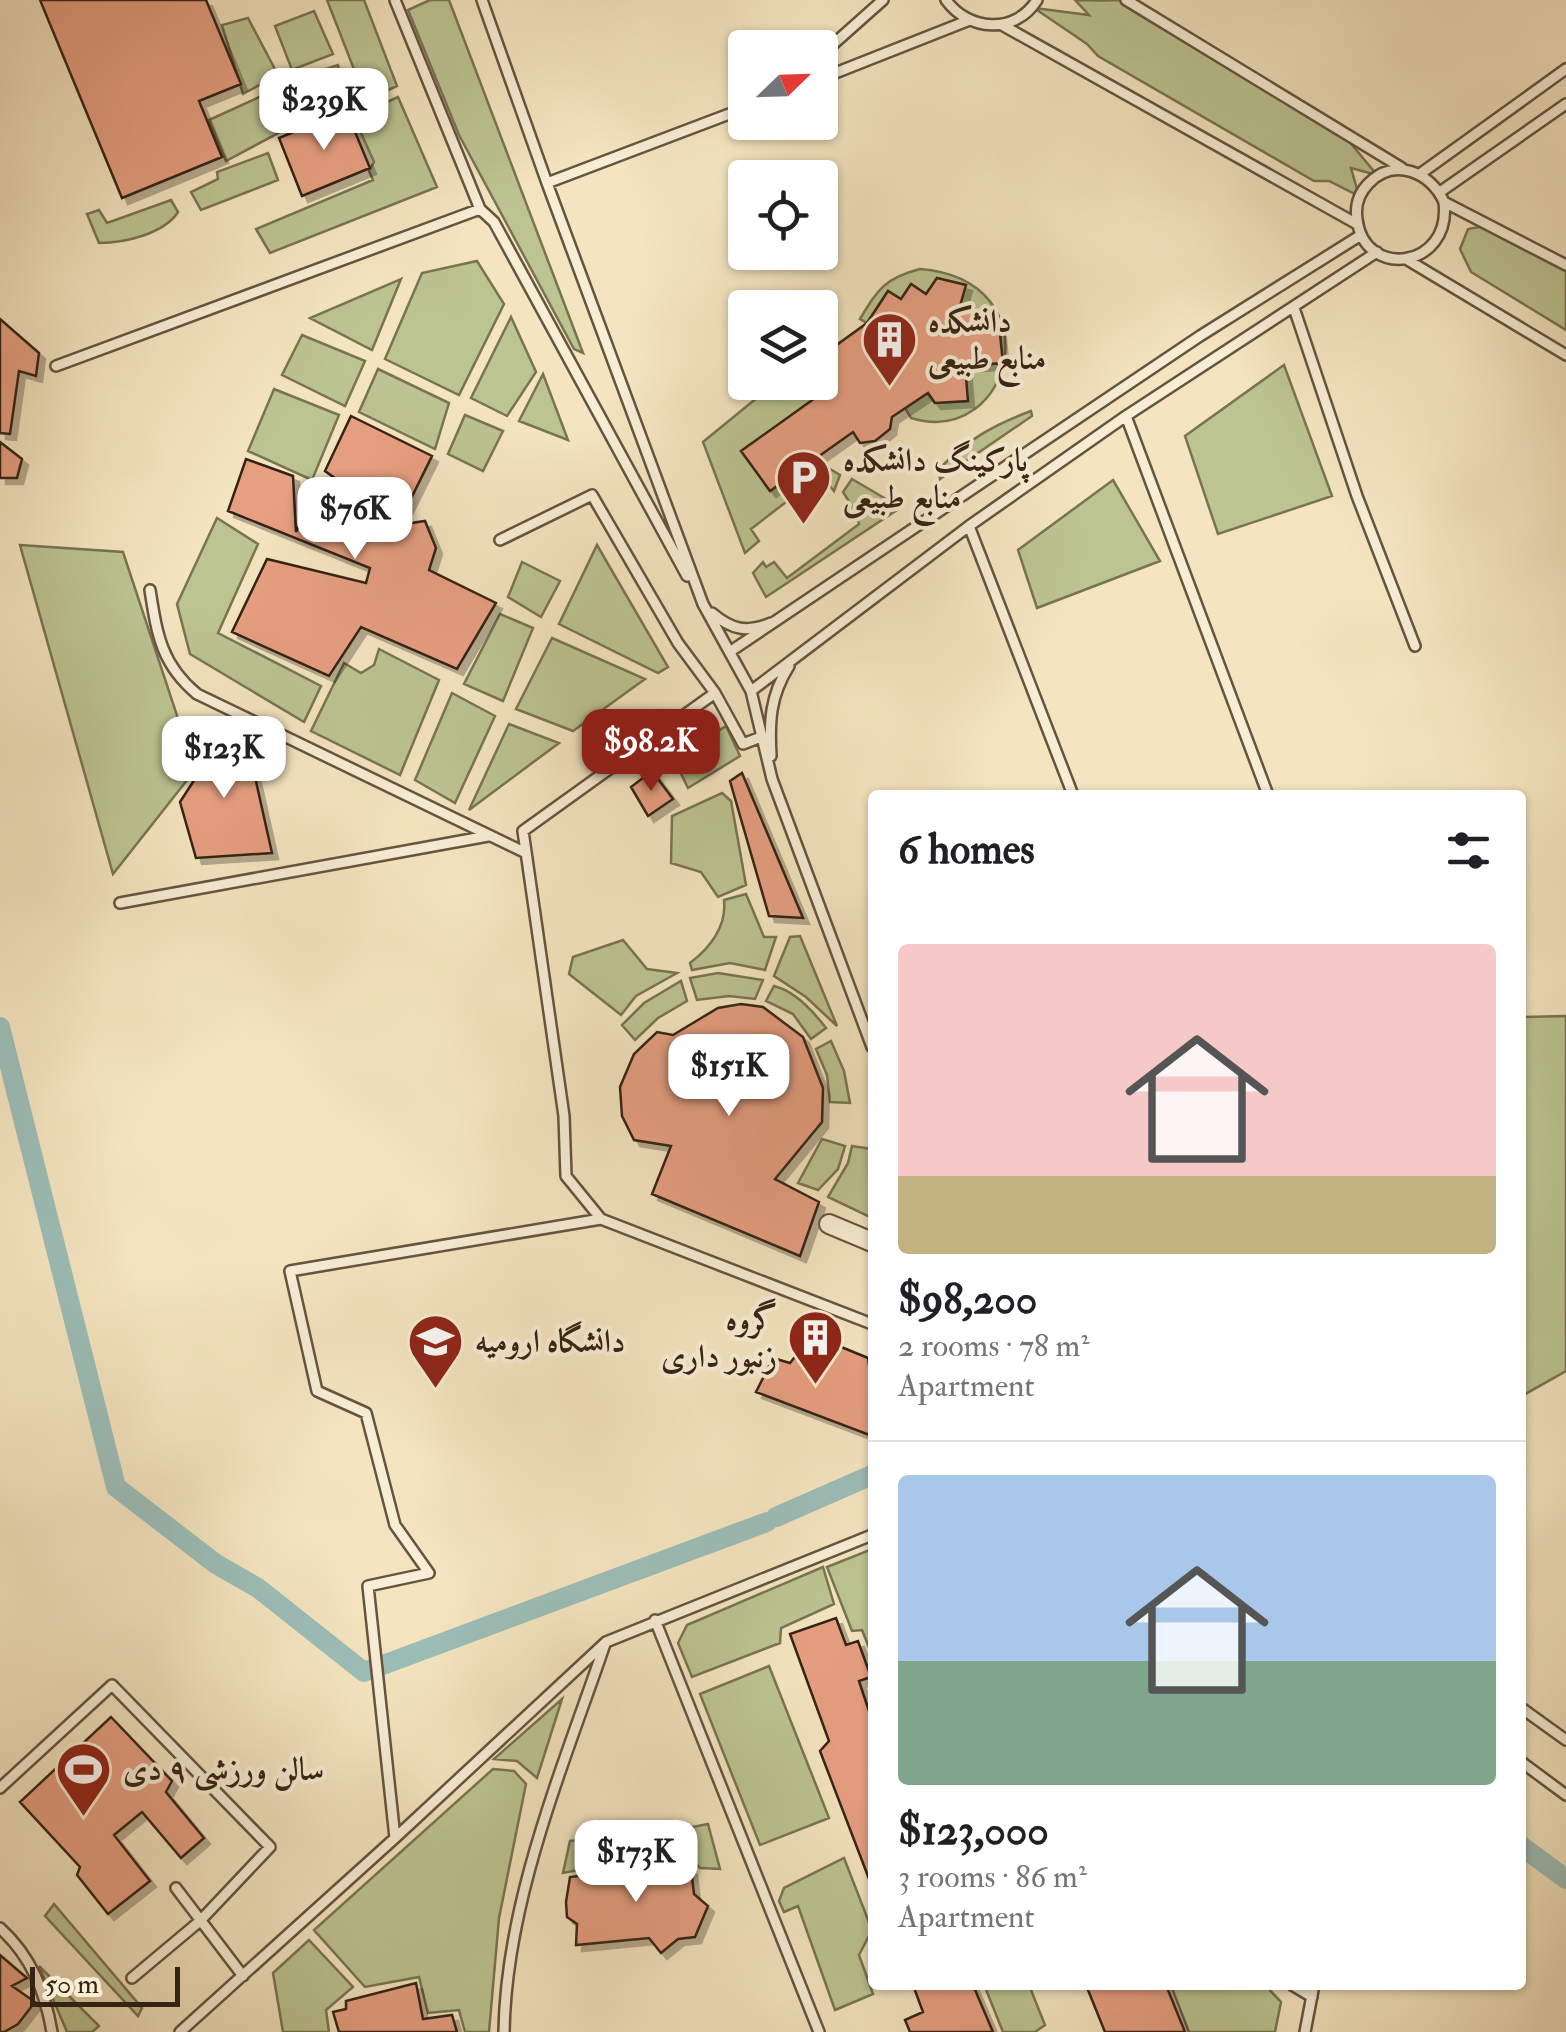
<!DOCTYPE html>
<html lang="en">
<head>
<meta charset="utf-8">
<style>
  :root { --surface:#fff; --page:#f6f6f6; --text:#202124; --muted:#757577; --line:#e0e0e0; --accent:#8f2418 }
  body { margin:0; font-family:"IM FELL Double Pica",Amiri,serif; background:var(--page); color:var(--text); height:100vh; display:flex; flex-direction:column; font-size:38px; white-space:nowrap }
  * { box-sizing:border-box; margin:0 }
  p { font-size:32px; color:var(--muted) }
  .icon { flex:none; width:55px; height:55px; fill:none; stroke:currentColor; stroke-width:2; stroke-linecap:round; stroke-linejoin:round }
  .map { position:relative; flex:1; overflow:hidden }
  .sheet { position:absolute; left:868px; top:790px; width:658px; height:1200px; display:flex; flex-direction:column; background:var(--surface); border-radius:10px; box-shadow:0 2px 8px #0004 }
  .sheet>* { flex:none }
  .needle { width:65px; rotate:67deg }
  .tools { position:absolute; left:728px; top:30px; display:grid; gap:20px }
  .tools a { display:grid; place-items:center; width:110px; height:110px; border-radius:10px; background:var(--surface); box-shadow:0 2px 8px #0004; font-size:50px }
  .scale { position:absolute; left:30px; bottom:25px; width:150px; box-sizing:border-box; padding-left:10px; border:5px solid #352313; border-top:0; font-size:28px; line-height:35px; white-space:nowrap; color:#352313; -webkit-text-stroke:8px #f8eed6; paint-order:stroke }
  .price { position:absolute; translate:-50% -85px; padding:0 22px; border-radius:20px; background:#fff; color:#222; font-size:32px; line-height:65px; filter:drop-shadow(0 2px 5px #0008) }
  .price::after { content:''; position:absolute; left:50%; top:60px; width:30px; height:22px; margin-left:-15px; background:inherit; clip-path:polygon(0 0,100% 0,50% 100%) }
  .price.selected { background:var(--accent); color:#fff }
  ul { padding:0; list-style:none }
  li { display:grid; align-content:center; gap:20px; height:530px; padding:0 30px }
  li+li { border-top:2px solid var(--line) }
  li span { display:grid; place-items:center; height:310px; border-radius:10px; color:#555 }
  li>.icon { margin-inline-start:auto }
  span .icon { width:180px; height:180px; fill:#fffc; stroke-width:1 }
  li b { font-size:42px }
  h2 { display:flex; justify-content:space-between; align-items:center; height:120px; padding:0 30px; font-size:42px }
  .map>svg:first-child { display:block }
  .green { fill:#bcc492; stroke:#787452; stroke-width:2.5 }
  .lines { fill:none; stroke-linecap:round; stroke-linejoin:round }
  .canal { stroke:#9cbeb8; stroke-width:20 }
  .building { fill:#e69f81; stroke:#352313; stroke-width:2.5; filter:url(#shadow) }
  .service-casing { stroke:#65543e; stroke-width:14 }
  .minor-casing { stroke:#65543e; stroke-width:22 }
  .service { stroke:#f8eed6; stroke-width:9 }
  .minor { stroke:#f8eed6; stroke-width:18 }
  .labels { text-anchor:middle; stroke-width:8; stroke-linejoin:round; paint-order:stroke }
  .poi-label { font-size:32px; font-weight:bold; fill:#352313; stroke:#f8eed6; text-anchor:start }
</style>
</head>
<body>
<div class="map">
<svg width="1566" height="2032" viewBox="0 0 1566 2032">
  <defs>
    <filter id="shadow"><feDropShadow dx="6" dy="6" stdDeviation="0" flood-color="#0004"/></filter>
  </defs>
  <rect width="100%" height="100%" fill="#f4e5c0"/>
  <filter id="stains"><feTurbulence type="fractalNoise" baseFrequency=".002" numOctaves="4"/><feColorMatrix values="0 0 0 0 .2 0 0 0 0 .09 0 0 0 0 .02 0 0 0 .5 -.17"/></filter>
  <radialGradient id="worn" r=".72"><stop offset=".6" stop-color="#630" stop-opacity="0"/><stop offset="1" stop-color="#630" stop-opacity=".3"/></radialGradient>
  <!-- green -->
  <path class="green" d="M327,0h37l33,86 -31,14z
    M430,0h19l134,353 -9,-4 -115,-214 -51,-125z
    M1075,0c17,0 30,1 46,0l222,134 34,41 -26,-7 8,28 -30,-15h-15l-216,-125 -11,-12 -53,-36 55,7z
    M314,11l19,43 -41,16 -17,-44z
    M248,18l30,57 -35,19 -21,-69z
    M338,65l10,37 -31,13 -5,-9 -7,1 -11,-28z
    M279,88l12,23 -10,8 3,11 -58,31 -17,-41z
    M398,97l39,90 -167,66 -14,-24 117,-49 -4,-9 5,-9 -20,-45z
    M268,153l10,27 -77,30 -10,-18 27,-13 -1,-7z
    M171,200l7,12c-14,22 -54,31 -79,31l-12,-29 12,-4 8,13z
    M1484,226l82,41v63l-95,-58 -11,-23 8,-20z
    M477,261l27,43 -45,91 -74,-36 37,-86z
    M920,269c135,11 93,180 -9,149l-6,-10 22,-15 8,10 32,-2 -2,-35 37,-3 -3,-38 -21,1 -1,-16 -17,-4 5,-21 -28,-7 -11,16 -15,-10 -10,15 -13,-8 -21,32 -7,-4c18,-30 25,-41 60,-50z
    M401,279l-29,71 -62,-32z
    M511,317l25,55 -29,44 -36,-18z
    M302,335l63,26 -20,45 -63,-31z
    M1284,365l48,131 -114,38 -33,-98z
    M378,369l71,34 -14,46 -76,-37z
    M543,374l25,66 -49,-19z
    M775,383h33l10,13 -76,55 28,40 45,-31 25,15 -6,16 -13,-16 -70,54 8,12 -14,12 -42,-111z
    M274,389l65,26 -27,65 -64,-29z
    M1031,411l1,5 -92,63 -1,-10c28,-29 54,-44 92,-58z
    M465,415l38,16 -20,40 -35,-17z
    M852,479l34,20 10,-2 7,9 -137,91 -13,-24 10,-11 3,5 8,-5 13,16 72,-54 -3,-11 -13,-21z
    M1113,480l47,81 -123,47 -19,-58z
    M217,518l41,26 -40,89 103,53 -17,36 -114,-68 -13,-50z
    M20,545l103,7 72,218 -82,104z
    M597,545l71,122 -10,6 -99,-49z
    M522,562l38,19 -19,36 -33,-20z
    M500,614l33,14 -30,73 -39,-17z
    M552,638l93,41 -72,52 -57,-22z
    M379,649l60,31 -39,95 -89,-44 33,-68 17,10 13,-8z
    M452,693l43,23 -40,87 -40,-23z
    M509,724l50,19 -90,67z
    M726,726l14,30 -52,32 -14,-29z
    M722,793l9,8 15,84 -28,12 -17,-25 -30,-9 1,-47z
    M746,894l18,43h12l-11,33 -35,-7 -38,7 -2,-7c20,-15 37,-37 34,-63z
    M800,936l37,90 -31,-29 -32,-21 16,-39z
    M623,940l24,29 30,4 -41,23 -15,19 -52,-41 4,-17z
    M718,973l45,7 -8,19 -26,-3 -32,4 -7,-22z
    M681,981l6,20 -29,17 -23,22 -13,-15 22,-22z
    M774,986c21,5 39,25 52,42l-15,11 -18,-25 -27,-13z
    M1566,1016v355l-46,26v-380z
    M831,1041l13,30 6,32 -20,-1 -3,-27 -11,-26z
    M822,1139l23,7 -7,23 -20,21 -20,-7z
    M852,1146l20,3v69l-44,-21 20,-34z
    M872,1549v106l-10,-25 -10,1 -25,-64z
    M823,1567l11,37 -53,24 -1,15 -88,34 -14,-34 9,-18z
    M769,1666l60,152 -69,27 -60,-151z
    M562,1699l-25,79 -20,-17 -23,-2z
    M493,1769l21,2 12,13 -27,134 -10,114h-24l-6,-22 -31,3 -9,-36 -54,10 -51,-57z
    M708,1824l12,45 -20,-1 -5,-6 -15,2 -16,-16 -16,15 -11,1 -1,-26z
    M622,1836v26l-59,11 7,-32z
    M844,1858l28,72 -13,25 14,39 -38,16 -37,-104 -14,6 -5,-11 5,-13z
    M54,1904l88,104 -4,8 -93,-100z
    M309,1940l44,47 -27,23 3,22h-46l-10,-59z
    M39,1966l60,60 -7,6h-25z
    M990,1985h39l16,40 -10,7h-32l-18,-45z
    M1171,1985h94l16,17 -6,30h-86z"/>
  <g class="lines">
    <!-- canal -->
    <path class="canal" d="M0,1027l116,460 100,77 42,24 106,84 403,-150
      M776,1517l96,-42
      M1520,1845l46,34"/>
  </g>
  <!-- building -->
  <path class="building" d="M40,0h166l35,84 -42,17 23,56 -100,41z
    M346,110l24,58 -68,28 -23,-58z
    M937,278l29,7 -6,21 17,4 1,16 21,-2 4,39 -38,3 3,35 -33,2 -7,-10 -36,24 -2,12 -15,12 -15,2 -7,-11 -83,59 -29,-40 77,-55 -10,-14h12v-25l47,-34 21,-32 13,8 10,-15 15,10z
    M0,319l39,34 -3,23 -17,-5 -9,63 -10,-1z
    M351,416l81,40 -34,69 27,-4 11,27 -7,22 67,33 -39,66 -96,-42 -32,49 -97,-44 35,-73 99,24 4,-15 -142,-57 18,-52 47,17 3,56 13,-27 18,13 19,-32 -21,-15z
    M0,442l22,17 -5,19h-17z
    M185,722l64,28 23,103 -76,5 -16,-56 22,-34z
    M652,771l21,28 -25,17 -17,-29z
    M742,773l61,145 -34,-2 -39,-135z
    M741,1004l22,3 40,30 20,51 -1,34 -47,57 44,23 -19,54 -148,-62 19,-48 -37,-6 -12,-24 -2,-29 14,-33 23,-22 16,3 45,-27z
    M834,1344l34,14 4,26v52l-116,-44 17,-34 17,5 8,-10 28,3z
    M836,1618l10,27 12,-4 13,36 -12,4 13,39 -1,164 -51,-133 9,-10 -39,-107z
    M111,1717l61,64 -6,11 38,46 -23,20 -39,-46 -28,23 36,46 -42,33 -31,-39 3,-8 -60,-65z
    M663,1852l14,15 14,2 3,25 14,12 -13,31 -17,2 -17,14 -12,-15 -73,7 1,-21 -10,-7 -1,-15 4,-25 79,-10z
    M0,1955l27,23 -15,8 23,16 -17,22 -14,8h-4z
    M416,1983l7,36 29,-4 5,17h-118l-6,-20 13,-3v-8z
    M913,1985h60l20,47h-83l-5,-12 18,-8z
    M1086,1985h80l19,47h-80z"/>
  <g class="lines">
    <defs>
      <path id="service" d="M395,0l85,209 14,13 193,354
        M482,0l65,183 198,-75
        M946,0c22,31 69,35 91,0
        M1126,0l276,168
        M1002,25l355,199
        M820,56l63,-56
        M820,79l147,-58
        M1420,174l146,-105
        M547,183l156,421 48,87 21,88 100,268
        M1440,192l126,-88
        M1444,202c8,67 -80,78 -87,17 -2,-13 2,-26 12,-36 25,-26 62,-11 75,19l122,63
        M1406,259l160,96
        M1294,308l63,188 58,150
        M56,366l424,-157
        M1126,416l142,379
        M969,526l104,269
        M500,540l92,-45 86,148 37,50 28,51 18,-7
        M150,590c7,44 11,74 47,104l329,159
        M712,613c20,17 35,20 59,10
        M731,651l469,-315 161,-101
        M751,691l218,-165 157,-110 251,-164
        M715,693l-192,138 41,285 2,60 35,43 271,105
        M771,756c-2,-34 -1,-60 18,-90
        M120,903l368,-67
        M655,1620l164,412
        M1520,1707l46,33
        M1520,1761l46,34
        M0,1788l112,-103 158,162 -70,74 -68,57
        M395,1838l-27,-252 61,-13 -34,-48 -29,-112 -49,-22 -27,-120 311,-52
        M176,1888l67,88
        M0,1928c31,28 45,63 52,104
        M1292,1985l20,12
        M180,2032l215,-194 211,-196 266,-107
        M504,2032c2,-131 59,-265 101,-388
        M1305,2032l9,-47"/>
      <path id="minor" d="M829,1224l43,18"/>
    </defs>
    <!-- service casing -->
    <use href="#service" class="service-casing"/>
    <!-- minor casing -->
    <use href="#minor" class="minor-casing"/>
    <!-- service -->
    <use href="#service" class="service"/>
    <!-- minor -->
    <use href="#minor" class="minor"/>
  </g>
  <!-- icons -->
  <defs>
    <symbol id="building-pin" viewBox="-11 -11 22 30"><path d="M0 17L-7.5 6A9.5 9.5 0 1 1 7.5 6Z" fill="#8f2418" stroke="#f8eed6"/><path d="M-4-6H4V6H1V3H-1V6H-4ZM-2.5-4.3h1.7v1.8h-1.7ZM.8-4.3h1.7v1.8H.8ZM-2.5-1h1.7V.8h-1.7ZM.8-1h1.7V.8H.8Z" fill="#fff"/></symbol>
    <symbol id="parking-pin" viewBox="-11 -11 22 30"><path d="M0 17L-7.5 6A9.5 9.5 0 1 1 7.5 6Z" fill="#8f2418" stroke="#f8eed6"/><path d="M-3.5-5.5H1a3.5 3.5 0 0 1 0 7H-1V5.5H-3.5ZM-1-3.4V-.6H.8a1.4 1.4 0 0 0 0-2.8Z" fill="#fff"/></symbol>
    <symbol id="university-pin" viewBox="-11 -11 22 30"><path d="M0 17L-7.5 6A9.5 9.5 0 1 1 7.5 6Z" fill="#8f2418" stroke="#f8eed6"/><path d="M0-5L7-2L0 1L-7-2ZM-4 1L0 2.5L4 1V4Q0 6-4 4Z" fill="#fff"/></symbol>
    <symbol id="stadium-pin" viewBox="-11 -11 22 30"><path d="M0 17L-7.5 6A9.5 9.5 0 1 1 7.5 6Z" fill="#8f2418" stroke="#f8eed6"/><path d="M0-5a6.5 5 0 1 0 0 10a6.5 5 0 1 0 0-10ZM-3.5-1.8h7v3.6h-7Z" fill="#fff"/></symbol>
  </defs>
  <g fill-rule="evenodd">
    <use href="#building-pin" x="858" y="308" width="63" height="86"/>
    <use href="#parking-pin" x="772" y="446" width="63" height="86"/>
    <use href="#building-pin" x="784" y="1306" width="63" height="86"/>
    <use href="#university-pin" x="404" y="1310" width="63" height="86"/>
    <use href="#stadium-pin" x="52" y="1738" width="63" height="86"/>
  </g>
  <g class="labels">
    <!-- poi labels -->
    <g class="poi-label">
      <text x="928" y="332">دانشکده<tspan x="928" dy="37">منابع طبیعی</tspan></text>
      <text x="843" y="471">پارکینگ دانشکده<tspan x="843" dy="37">منابع طبیعی</tspan></text>
      <text x="777" y="1330" text-anchor="end">گروه<tspan x="777" dy="37">زنبور داری</tspan></text>
      <text x="475" y="1352">دانشگاه ارومیه</text>
      <text x="123" y="1780">سالن ورزشی ۹ دی</text>
    </g>
  </g>
  <rect width="100%" height="100%" filter="url(#stains)"/>
  <rect width="100%" height="100%" fill="url(#worn)"/>
</svg>
<div class="tools">
<a><svg class="needle" viewBox="-14 -14 28 28"><path d="M0-13l5 13h-10z" fill="#e53935"/><path d="M0 13l5-13h-10z" fill="#757577"/></svg></a>
<a><svg class="icon" aria-label="locate" viewBox="0 0 24 24"><circle cx="12" cy="12" r="6"/><path d="M12 2v4M12 18v4M2 12h4M18 12h4"/></svg></a>
<a><svg class="icon" aria-label="layers" viewBox="0 0 24 24"><path d="M12 4l9 5-9 5-9-5zM3 14l9 5 9-5"/></svg></a>
</div>
<div class="scale">50 m</div>
<b class="price" style="left:324px;top:153px">$239K</b>
<b class="price" style="left:355px;top:562px">$76K</b>
<b class="price selected" style="left:651px;top:794px">$98.2K</b>
<b class="price" style="left:224px;top:801px">$123K</b>
<b class="price" style="left:729px;top:1119px">$151K</b>
<b class="price" style="left:636px;top:1905px">$173K</b>
<section class="sheet">
<h2>6 homes<svg class="icon" aria-label="filters" viewBox="0 0 24 24"><path d="M4 7h16M4 17h16"/><circle cx="9" cy="7" r="2"/><circle cx="15" cy="17" r="2"/></svg></h2>
<ul>
<li><span style="background:linear-gradient(#f6c9c9 75%,#c2b280 0)"><svg class="icon" aria-label="home" viewBox="0 0 24 24"><path d="M3 11l9-7 9 7M6 9v11h12V9"/></svg></span><div><b>$98,200</b><p>2 rooms · 78 m²</p><p>Apartment</p></div></li>
<li><span style="background:linear-gradient(#a9c7e8 60%,#7fa58c 0)"><svg class="icon" aria-label="home" viewBox="0 0 24 24"><path d="M3 11l9-7 9 7M6 9v11h12V9"/></svg></span><div><b>$123,000</b><p>3 rooms · 86 m²</p><p>Apartment</p></div></li>
</ul>
</section>
</div>
</body>
</html>
